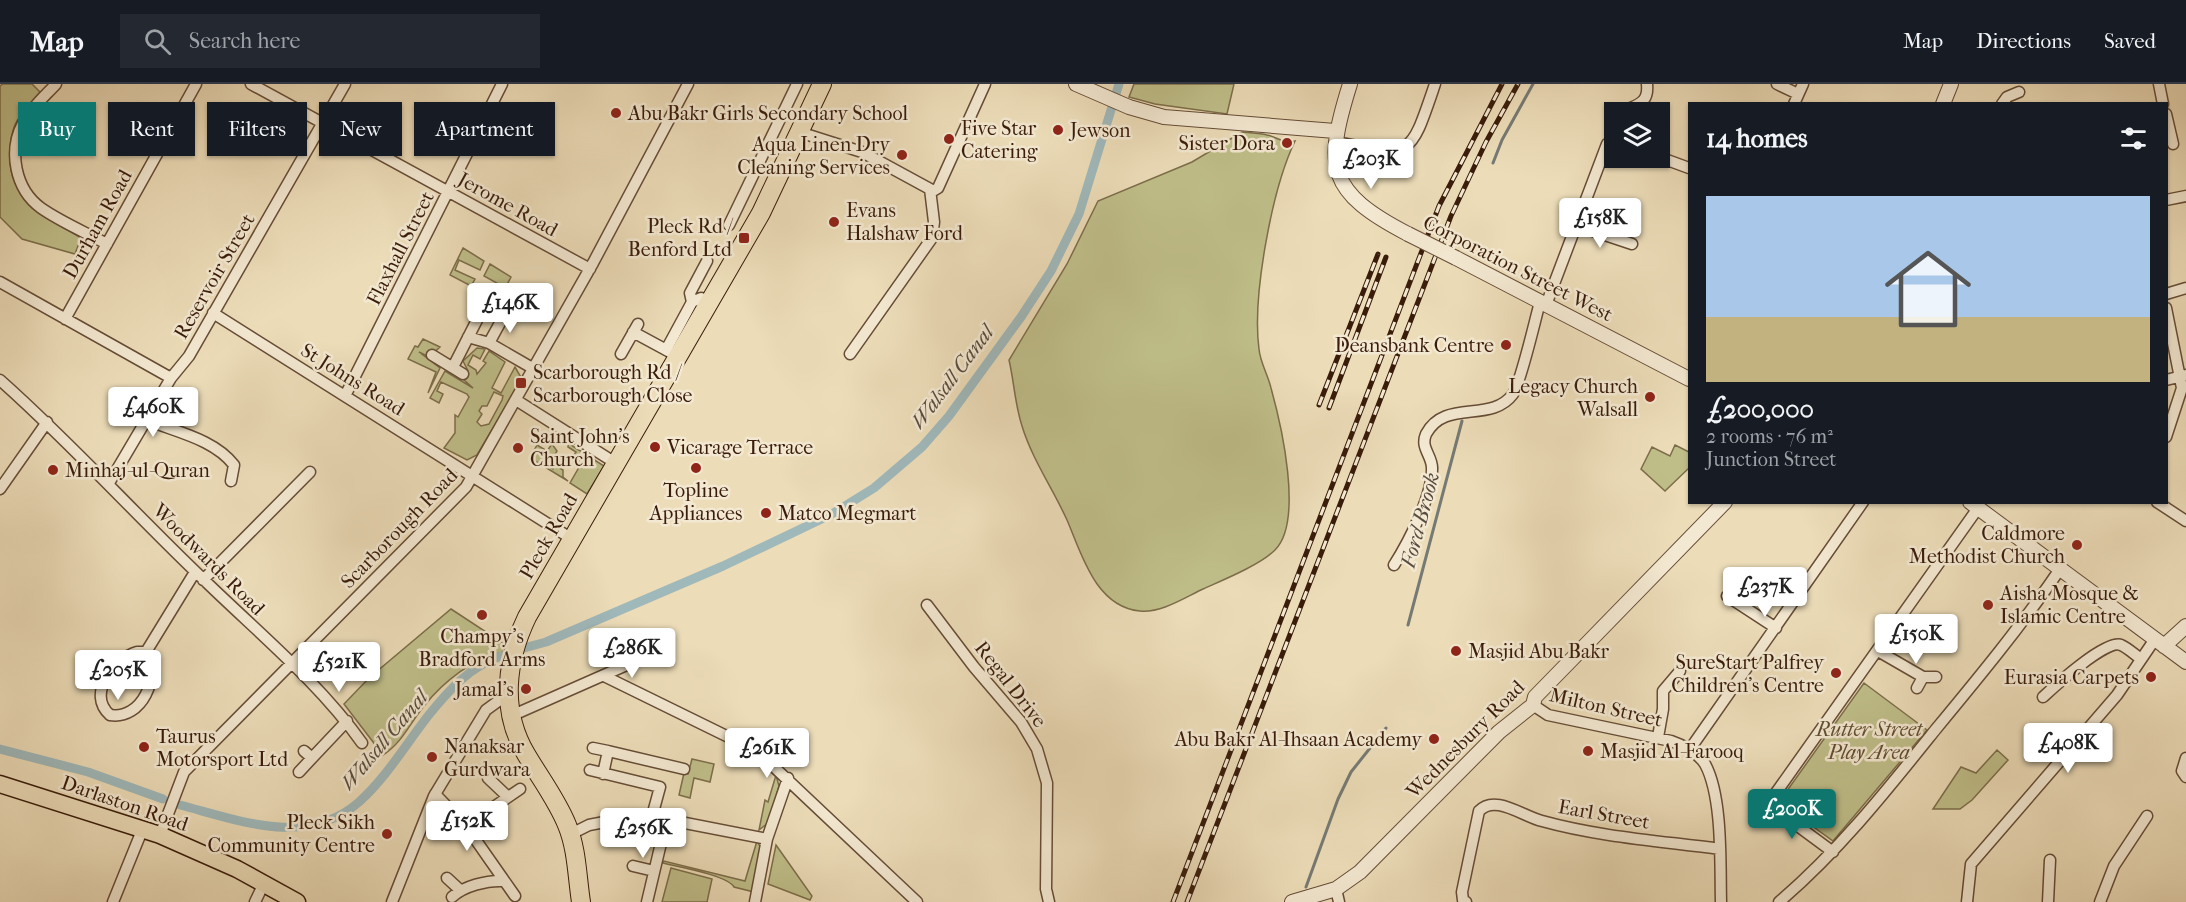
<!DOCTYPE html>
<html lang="en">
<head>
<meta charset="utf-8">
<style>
  :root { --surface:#171b24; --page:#242831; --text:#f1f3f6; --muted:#9ea1a6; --line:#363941; --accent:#0f766e }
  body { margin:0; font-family:"IM FELL French Canon",serif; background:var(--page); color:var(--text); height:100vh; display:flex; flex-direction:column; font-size:22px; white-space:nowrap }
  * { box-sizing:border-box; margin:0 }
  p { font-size:20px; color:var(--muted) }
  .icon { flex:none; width:33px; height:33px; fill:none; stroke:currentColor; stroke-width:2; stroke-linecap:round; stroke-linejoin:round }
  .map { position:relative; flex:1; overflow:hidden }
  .drawer { position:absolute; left:1688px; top:18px; width:480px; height:402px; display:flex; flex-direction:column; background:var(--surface); border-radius:0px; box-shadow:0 2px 4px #0004 }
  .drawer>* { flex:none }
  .top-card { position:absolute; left:18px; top:18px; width:570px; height:54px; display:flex; gap:12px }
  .buttons { position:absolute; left:1604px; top:18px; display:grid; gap:12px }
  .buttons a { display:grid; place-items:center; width:66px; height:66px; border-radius:0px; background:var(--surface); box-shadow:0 2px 4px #0004; font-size:30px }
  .price { position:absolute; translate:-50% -51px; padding:0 14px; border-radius:6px; background:#fff; color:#222; font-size:20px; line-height:39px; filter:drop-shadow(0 2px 3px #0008) }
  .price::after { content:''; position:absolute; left:50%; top:36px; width:18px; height:14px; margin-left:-9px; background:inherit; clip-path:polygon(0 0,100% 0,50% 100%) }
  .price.current { background:var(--accent); color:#fff }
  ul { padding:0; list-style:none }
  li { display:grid; align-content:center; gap:12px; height:318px; padding:0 18px }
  li span { display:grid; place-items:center; height:186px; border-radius:0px; color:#555 }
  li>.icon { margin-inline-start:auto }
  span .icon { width:108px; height:108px; fill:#fffc; stroke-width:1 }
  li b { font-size:26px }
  h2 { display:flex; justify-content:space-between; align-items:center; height:72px; padding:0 18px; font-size:26px }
  .chip { padding:0 21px; border-radius:0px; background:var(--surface); box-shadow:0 2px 4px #0004; font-size:21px; line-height:54px }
  .chip.current { background:var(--accent); color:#fff }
  header { display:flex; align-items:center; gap:36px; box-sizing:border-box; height:84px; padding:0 30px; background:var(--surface); border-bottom:2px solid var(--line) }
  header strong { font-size:28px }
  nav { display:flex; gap:33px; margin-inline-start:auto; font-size:21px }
  .search { width:420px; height:54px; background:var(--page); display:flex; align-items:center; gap:15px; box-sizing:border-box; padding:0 21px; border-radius:0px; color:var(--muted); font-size:22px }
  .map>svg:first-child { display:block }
  .green { fill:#bfbe89; stroke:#7c6d4a; stroke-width:1.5; fill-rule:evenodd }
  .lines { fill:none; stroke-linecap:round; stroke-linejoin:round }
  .stream { stroke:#767a74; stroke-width:3 }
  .canal { stroke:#9fb8ba; stroke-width:9 }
  .minor-casing { stroke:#664c36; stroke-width:13 }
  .tertiary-casing { stroke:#664c36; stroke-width:16 }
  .primary-casing { stroke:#391c0a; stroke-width:19 }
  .trunk-casing { stroke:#391c0a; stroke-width:20 }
  .minor { stroke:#f3e8d1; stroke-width:10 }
  .tertiary { stroke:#f3e8d1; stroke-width:14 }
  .primary { stroke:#ecdcb8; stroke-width:16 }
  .trunk { stroke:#ecdcb8; stroke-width:18 }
  .rail-casing { stroke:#391c0a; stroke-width:5 }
  .rail { stroke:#f3e8d1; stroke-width:3; stroke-dasharray:9; stroke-linecap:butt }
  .tertiary-bridge-casing { stroke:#664c36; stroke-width:16; stroke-linecap:butt }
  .tertiary-bridge { stroke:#f3e8d1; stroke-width:14 }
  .poi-dot { fill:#8f2418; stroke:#f3e8d1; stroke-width:2 }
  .labels { text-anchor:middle; stroke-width:5; stroke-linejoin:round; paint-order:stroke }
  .poi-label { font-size:20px; fill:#391c0a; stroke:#f3e8d1; text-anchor:start }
  .street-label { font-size:20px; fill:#391c0a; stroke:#f3e8d1 }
  .park-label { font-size:20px; font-style:italic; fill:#614d30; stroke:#f3e8d1 }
  .water-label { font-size:21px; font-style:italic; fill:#584b3f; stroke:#f3e8d1 }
</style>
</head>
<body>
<header>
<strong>Map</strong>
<div class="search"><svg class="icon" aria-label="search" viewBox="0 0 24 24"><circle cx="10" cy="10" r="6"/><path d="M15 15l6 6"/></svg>Search here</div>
<nav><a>Map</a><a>Directions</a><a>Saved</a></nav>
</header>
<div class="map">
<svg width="2186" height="818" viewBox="0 0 2186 818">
  <rect width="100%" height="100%" fill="#ecdcb8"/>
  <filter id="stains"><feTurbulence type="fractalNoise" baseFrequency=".00333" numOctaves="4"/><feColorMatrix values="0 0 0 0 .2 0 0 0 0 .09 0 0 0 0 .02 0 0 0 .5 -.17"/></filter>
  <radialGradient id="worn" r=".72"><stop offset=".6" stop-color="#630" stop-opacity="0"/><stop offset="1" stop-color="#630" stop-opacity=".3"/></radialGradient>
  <!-- green -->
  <path class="green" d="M3,0h29l8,8c-7,9 -17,19 -23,29 -6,10 -7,24 -7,36 -1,43 39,62 71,81l-6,16 -53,-15 -22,-22v-131z
    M1134,0h100l-7,30 -72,-10 -26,-7z
    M1242,48c8,1 17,1 25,3 11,2 15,9 28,6 -23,48 -43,155 -36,208 1,13 9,26 12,39 10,36 33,133 4,162 -15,15 -52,30 -72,39 -19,9 -42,24 -63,22 -45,-4 -59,-59 -73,-91 -14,-31 -35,-61 -45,-94 -7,-21 -8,-45 -13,-66l58,-96 31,-63 94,-39z
    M463,164l21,13 -4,9 -21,-10 -4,10 20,9 -4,7 -21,-11z
    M490,180l21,13 -14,27 -22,-12 5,-8 20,11 4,-8 -20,-11z
    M423,255l17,8 -11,10 -10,-5 21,16 -12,25 8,-21 -28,-13 7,-13 3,1z
    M477,264l8,1 -5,10 -7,-4 -5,10 8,5 1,4 9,-11 -3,-2 6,-10 16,11 -13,26 9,5 14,-26 7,12 -45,76 -10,5 -23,-12 11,-15v-18l3,2 11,-20 -2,-3 -26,-12 -4,9 6,3 -4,9 -9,-5 15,-27 28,17 -10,-9 5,-8 -5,-10zM494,308l9,4 -1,4 -13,24 -8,2 -4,-4 5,-8 -3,-3 3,-5h5z
    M568,359l36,23 -17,28 -17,-11 12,-21 -9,-6 3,-4 -8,-5z
    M552,360l5,7 -9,15 5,3 2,-4 8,5v7l5,4 -38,-23 7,-13 10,6z
    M1675,361l14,7v16l-24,23 -24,-22 11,-22 18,9z
    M451,525l55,36 -2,7c-30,5 -61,30 -80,54 -14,17 -22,37 -41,49l-39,-51 25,-26z
    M1864,599l63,47 -94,111 -54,-39z
    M1997,666l11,10 -36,40 -12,9h-27l28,-42 15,6z
    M692,675l22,5 -4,18 -16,-4 -4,20 -11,-3 5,-22 4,1z
    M776,691l3,11 -11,37 -9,7 6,-30 3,2z
    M757,757l5,9 -8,42 -20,-5c-7,-12 -56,-20 -71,-24l1,-2 81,20z
    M776,761l36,51 -2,4 -42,-16z
    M671,784l41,11 -5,23h-45z"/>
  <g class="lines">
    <!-- stream -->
    <path class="stream" d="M1493,79l9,-23 31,-56
      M1408,541l54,-204
      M1306,803l32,-88 13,-27 35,-44"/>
    <!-- canal -->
    <path class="canal" d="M524,564l22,-6 177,-76 109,-52 42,-26 48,-41 27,-31 72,-99 30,-46 28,-57 40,-130
      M0,665l88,23 75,27
      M180,721c58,15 127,43 179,-3 27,-24 47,-58 69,-86 21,-26 41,-49 73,-60"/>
    <defs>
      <path id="minor" d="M56,0c-11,12 -25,24 -33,39 -15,28 -8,66 18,85 20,14 44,24 66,36
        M251,0l339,185
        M1777,0l21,10
        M2159,0l4,20
        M1794,20l9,-20
        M2002,20l5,-7 12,-5
        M1623,28c14,-8 26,-8 24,-28
        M2166,30l7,30
        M799,48l63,20 68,37 4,33 -2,16 -82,116
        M1335,58c78,14 74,18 100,-58
        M1659,73l30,11
        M930,105l3,2 5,-3 47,-104
        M2166,116l20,-4
        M729,141l68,-141
        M1578,142l54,18
        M0,198l171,96
        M2166,210l20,-6
        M692,218l-2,-9 17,-32
        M1546,221l61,-161 6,-2
        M2166,224l16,80 -16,49
        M213,229l359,226
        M65,235l131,-235
        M633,248l37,20
        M468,253l21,6 45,26
        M489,259l17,-31
        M666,266l26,-48 9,-4 9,3
        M621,270l17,-30
        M432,271l31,19
        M453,283l25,-49
        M0,296c70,62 133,132 201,197 54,53 117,104 161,166
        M2166,296l20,-5
        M345,312l157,-312
        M516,316l101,64
        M147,336c29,12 67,19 87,45l-3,16
        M109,399l62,-105 18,-22 156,-272
        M0,405l47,-67
        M2157,418l29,19
        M1394,481c14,-22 39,-70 38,-97 0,-13 -12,-20 -6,-34 19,-36 65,-10 87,-40 8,-12 22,-74 27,-92
        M203,496l107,-108
        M1727,512l49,32
        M927,521l47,62 47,55 16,27 10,34 -1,106 3,13
        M1878,567l45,26
        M137,568h9c15,25 -4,68 -36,63 -24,-21 4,-56 27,-63z
        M146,568l49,-80
        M604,592l153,75 160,151
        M1917,604l6,-11h13
        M2043,613c12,-11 63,-58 78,-52 7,3 14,10 20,14
        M1533,621l15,10 123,26c12,4 27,12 34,23 18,33 15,101 16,138
        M511,632l136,-60
        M1658,653l5,-28v-18l17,-20
        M593,664l15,3 -5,23
        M1690,665l173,-247
        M304,667l8,7 35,-37
        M608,667l76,18
        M2186,674l-4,13 4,6
        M590,686l70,17 -9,33
        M299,688l13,-14
        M488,694l19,18
        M435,710l31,32 49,70
        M466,742l54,-37
        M571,750l18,-9 36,-7 55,4 87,17
        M160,751l24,-63 282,-285 127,-224 95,-179
        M1833,768l-65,-48 210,-296
        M633,782l21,5
        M447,794l13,12
        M1336,805l3,13
        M452,813c12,-11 35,-17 52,-16
        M113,818l30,-74
        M255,818l9,-19
        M392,818l42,-106 52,-86 22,-16
        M647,818l19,-80
        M755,818l12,-63 21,-61
        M1466,818l-3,-2 -1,-8 17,-81c16,-17 43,5 63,10 58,16 118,20 178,28
        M1779,818c60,-51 108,-112 157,-173 43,-52 86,-104 124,-160
        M1967,818l4,-38 146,-169 38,-56
        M2048,818l2,-42
        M2100,818l14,-36 33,-50"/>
      <path id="tertiary" d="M1076,0l53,23 35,10 171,14
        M1350,0c-26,83 -23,108 58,150
        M1943,20l8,-20
        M1456,174l233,121
        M1970,418l216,160
        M2164,562l22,-20
        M1292,818l44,-13 24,-17 139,-140 34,-27 2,-8 190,-195"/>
      <path id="primary" d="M0,700l160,51 77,34 60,33"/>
      <path id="trunk" d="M581,818c-4,-26 -4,-53 -14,-77 -10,-25 -27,-47 -41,-71 -26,-44 -20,-93 1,-137l234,-404 61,-129"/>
    </defs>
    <!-- minor casing -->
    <use href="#minor" class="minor-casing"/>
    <!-- tertiary casing -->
    <use href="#tertiary" class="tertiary-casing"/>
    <!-- primary casing -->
    <use href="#primary" class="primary-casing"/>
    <!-- trunk casing -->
    <use href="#trunk" class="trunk-casing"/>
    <!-- minor -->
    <use href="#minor" class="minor"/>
    <!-- tertiary -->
    <use href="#tertiary" class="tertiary"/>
    <!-- primary -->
    <use href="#primary" class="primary"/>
    <!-- trunk -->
    <use href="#trunk" class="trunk"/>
    <defs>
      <path id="rail" d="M1319,321l59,-151
        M1329,324l57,-151
        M1173,818l266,-696 63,-122
        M1187,818l264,-686 35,-74 32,-58"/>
    </defs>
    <!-- rail casing -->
    <use href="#rail" class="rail-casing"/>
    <!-- rail -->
    <use href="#rail" class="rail"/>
    <defs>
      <path id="tertiary-bridge" d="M1408,150l48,24"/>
    </defs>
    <!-- tertiary-bridge casing -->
    <use href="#tertiary-bridge" class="tertiary-bridge-casing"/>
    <!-- tertiary-bridge -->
    <use href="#tertiary-bridge" class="tertiary-bridge"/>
  </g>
  <!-- markers -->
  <g class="poi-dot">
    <circle cx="616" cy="29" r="6"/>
    <circle cx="1058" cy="46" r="6"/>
    <circle cx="949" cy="55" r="6"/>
    <circle cx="1287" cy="59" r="6"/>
    <circle cx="902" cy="71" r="6"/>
    <circle cx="834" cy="138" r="6"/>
    <rect x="738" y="148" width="12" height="12" rx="3"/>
    <circle cx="1506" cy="261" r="6"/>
    <rect x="515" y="293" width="12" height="12" rx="3"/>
    <circle cx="1650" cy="313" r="6"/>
    <circle cx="655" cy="363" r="6"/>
    <circle cx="518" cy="364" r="6"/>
    <circle cx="696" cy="384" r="6"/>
    <circle cx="53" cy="386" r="6"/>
    <circle cx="766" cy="429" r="6"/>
    <circle cx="2077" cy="461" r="6"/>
    <circle cx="1988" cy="521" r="6"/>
    <circle cx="482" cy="531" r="6"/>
    <circle cx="1456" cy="567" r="6"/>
    <circle cx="1836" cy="589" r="6"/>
    <circle cx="2151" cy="593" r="6"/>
    <circle cx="526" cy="605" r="6"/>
    <circle cx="1434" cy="655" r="6"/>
    <circle cx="144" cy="663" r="6"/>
    <circle cx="1588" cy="667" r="6"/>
    <circle cx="432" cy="673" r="6"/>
    <circle cx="387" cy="750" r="6"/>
  </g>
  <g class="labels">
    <!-- poi labels -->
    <g class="poi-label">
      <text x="628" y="36">Abu Bakr Girls Secondary School</text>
      <text x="961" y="51">Five Star<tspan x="961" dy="23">Catering</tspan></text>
      <text x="1070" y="53">Jewson</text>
      <text x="1275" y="66" text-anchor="end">Sister Dora</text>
      <text x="890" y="67" text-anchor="end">Aqua Linen Dry<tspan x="890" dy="23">Cleaning Services</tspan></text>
      <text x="846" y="133">Evans<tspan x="846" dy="23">Halshaw Ford</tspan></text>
      <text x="732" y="149" text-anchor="end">Pleck Rd /<tspan x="732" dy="23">Benford Ltd</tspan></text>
      <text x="1494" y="268" text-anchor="end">Deansbank Centre</text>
      <text x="533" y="295">Scarborough Rd /<tspan x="533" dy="23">Scarborough Close</tspan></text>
      <text x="1638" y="309" text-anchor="end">Legacy Church<tspan x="1638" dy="23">Walsall</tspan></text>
      <text x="530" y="359">Saint John's<tspan x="530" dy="23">Church</tspan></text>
      <text x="667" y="370">Vicarage Terrace</text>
      <text x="65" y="393">Minhaj-ul-Quran</text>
      <text x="696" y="413" text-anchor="middle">Topline<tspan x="696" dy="23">Appliances</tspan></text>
      <text x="778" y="436">Matco Megmart</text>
      <text x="2065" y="456" text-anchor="end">Caldmore<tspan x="2065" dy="23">Methodist Church</tspan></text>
      <text x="2000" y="516">Aisha Mosque &amp;<tspan x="2000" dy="23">Islamic Centre</tspan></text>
      <text x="482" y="559" text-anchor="middle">Champy's<tspan x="482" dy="23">Bradford Arms</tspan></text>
      <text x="1468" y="574">Masjid Abu Bakr</text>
      <text x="1824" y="585" text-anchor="end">SureStart Palfrey<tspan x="1824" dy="23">Children's Centre</tspan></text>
      <text x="2139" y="600" text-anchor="end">Eurasia Carpets</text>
      <text x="514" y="612" text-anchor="end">Jamal's</text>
      <text x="156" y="659">Taurus<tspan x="156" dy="23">Motorsport Ltd</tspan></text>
      <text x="1422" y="662" text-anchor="end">Abu Bakr Al-Ihsaan Academy</text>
      <text x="444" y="669">Nanaksar<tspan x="444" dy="23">Gurdwara</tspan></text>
      <text x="1600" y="674">Masjid Al-Farooq</text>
      <text x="375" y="745" text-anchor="end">Pleck Sikh<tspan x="375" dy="23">Community Centre</tspan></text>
    </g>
    <!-- street labels -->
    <g class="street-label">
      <text transform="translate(508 120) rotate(29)" y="7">Jerome Road</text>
      <text transform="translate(97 140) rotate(-61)" y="7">Durham Road</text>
      <text transform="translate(400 164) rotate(-63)" y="7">Flaxhall Street</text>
      <text transform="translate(1518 184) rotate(27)" y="7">Corporation Street West</text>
      <text transform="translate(214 192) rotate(-60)" y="7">Reservoir Street</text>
      <text transform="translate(353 295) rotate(32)" y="7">St Johns Road</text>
      <text transform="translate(399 444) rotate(-46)" y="7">Scarborough Road</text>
      <text transform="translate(548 452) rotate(-60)" y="7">Pleck Road</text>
      <text transform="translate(209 475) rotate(45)" y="7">Woodwards Road</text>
      <text transform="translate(1011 600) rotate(52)" y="7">Regal Drive</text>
      <text transform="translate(1606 623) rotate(13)" y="7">Milton Street</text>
      <text transform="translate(1465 655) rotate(-45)" y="7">Wednesbury Road</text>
      <text transform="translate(125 719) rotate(19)" y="7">Darlaston Road</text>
      <text transform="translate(1604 730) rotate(10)" y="7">Earl Street</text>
    </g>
    <!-- park labels -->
    <g class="park-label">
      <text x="1869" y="652">Rutter Street<tspan x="1869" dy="23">Play Area</tspan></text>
    </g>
    <!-- water labels -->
    <g class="water-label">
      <text transform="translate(952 293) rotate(-53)" y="7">Walsall Canal</text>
      <text transform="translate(1420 436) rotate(-75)" y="7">Ford Brook</text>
      <text transform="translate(384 656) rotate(-50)" y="7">Walsall Canal</text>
    </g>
  </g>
  <rect width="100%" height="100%" filter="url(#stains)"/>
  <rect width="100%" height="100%" fill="url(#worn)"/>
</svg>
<div class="buttons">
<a><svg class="icon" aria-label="layers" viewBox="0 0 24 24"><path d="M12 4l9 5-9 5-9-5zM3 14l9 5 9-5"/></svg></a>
</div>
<b class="price" style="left:1371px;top:106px">£203K</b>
<b class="price" style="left:1600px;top:165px">£158K</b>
<b class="price" style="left:510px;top:250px">£146K</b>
<b class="price" style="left:153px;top:354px">£460K</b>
<b class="price" style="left:1765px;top:534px">£237K</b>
<b class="price" style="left:1916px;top:581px">£150K</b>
<b class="price" style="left:632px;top:595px">£286K</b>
<b class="price" style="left:339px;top:609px">£521K</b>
<b class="price" style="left:118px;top:617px">£205K</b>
<b class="price" style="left:2068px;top:690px">£408K</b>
<b class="price" style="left:767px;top:695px">£261K</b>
<b class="price current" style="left:1792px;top:756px">£200K</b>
<b class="price" style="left:467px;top:768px">£152K</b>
<b class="price" style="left:643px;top:775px">£256K</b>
<div class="top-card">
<a class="chip current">Buy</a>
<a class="chip">Rent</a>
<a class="chip">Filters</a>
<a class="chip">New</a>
<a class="chip">Apartment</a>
</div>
<section class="drawer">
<h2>14 homes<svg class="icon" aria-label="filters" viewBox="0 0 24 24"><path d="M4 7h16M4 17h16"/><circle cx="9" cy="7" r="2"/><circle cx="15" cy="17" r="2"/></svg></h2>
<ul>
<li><span style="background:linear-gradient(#a9c7e8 65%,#c2b280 0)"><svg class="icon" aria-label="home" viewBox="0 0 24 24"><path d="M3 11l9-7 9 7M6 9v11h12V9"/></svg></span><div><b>£200,000</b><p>2 rooms · 76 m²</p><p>Junction Street</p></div></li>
</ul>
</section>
</div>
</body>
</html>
